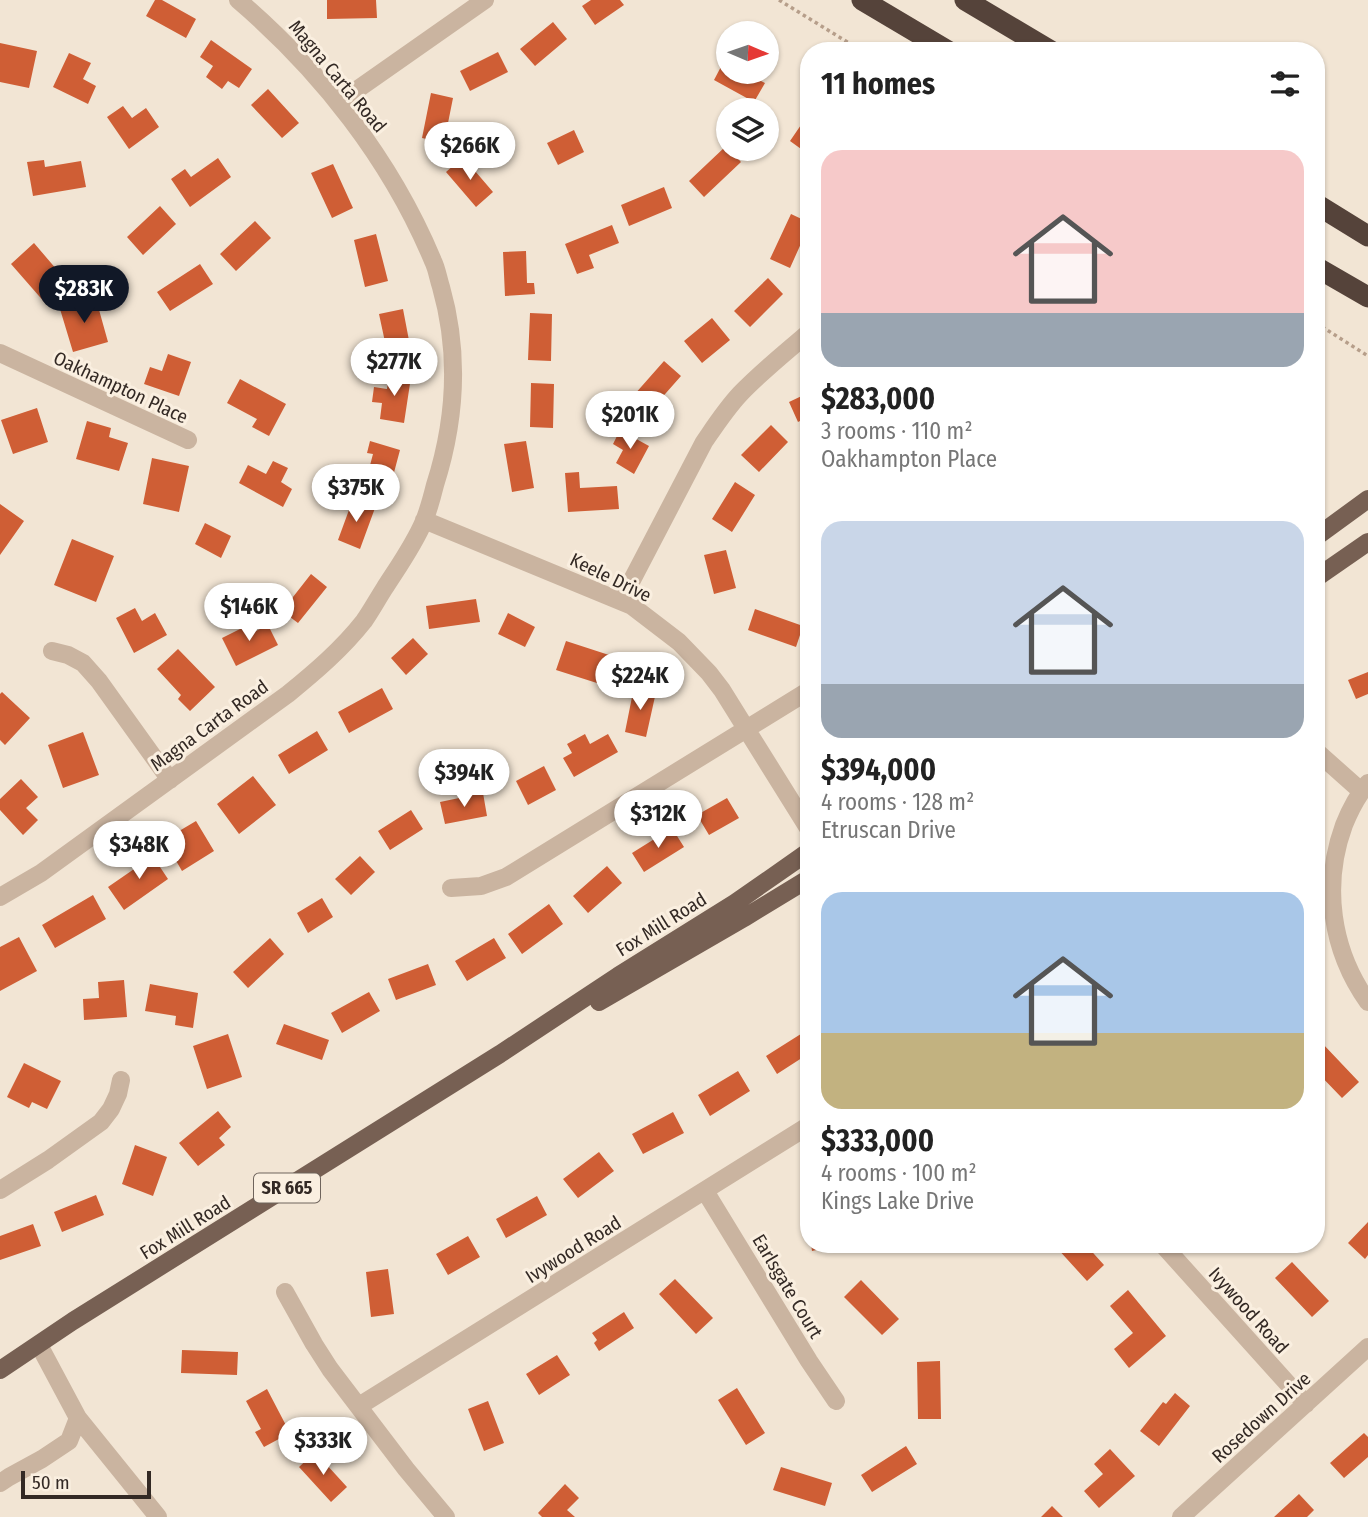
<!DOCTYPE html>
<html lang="en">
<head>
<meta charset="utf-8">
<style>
  :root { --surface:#fff; --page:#f6f6f6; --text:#222; --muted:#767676; --accent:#111827 }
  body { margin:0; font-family:"Fira Sans Condensed",sans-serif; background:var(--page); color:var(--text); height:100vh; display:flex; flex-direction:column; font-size:26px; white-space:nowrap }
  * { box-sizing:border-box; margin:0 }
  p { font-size:23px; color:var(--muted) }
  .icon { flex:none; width:38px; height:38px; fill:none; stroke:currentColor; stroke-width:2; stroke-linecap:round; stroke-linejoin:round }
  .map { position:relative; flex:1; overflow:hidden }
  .details { position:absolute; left:800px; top:42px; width:525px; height:1211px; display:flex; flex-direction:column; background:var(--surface); border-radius:28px; box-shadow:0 2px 5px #0004 }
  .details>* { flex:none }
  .needle { width:46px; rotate:92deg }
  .tools { position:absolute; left:716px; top:21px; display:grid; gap:14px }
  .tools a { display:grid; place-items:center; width:63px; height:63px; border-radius:50%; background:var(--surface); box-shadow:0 2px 5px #0004; font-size:35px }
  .scale { position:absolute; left:21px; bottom:18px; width:130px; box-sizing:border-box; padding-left:7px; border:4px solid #332924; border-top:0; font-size:19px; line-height:24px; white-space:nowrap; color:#332924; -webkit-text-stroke:5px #faefe0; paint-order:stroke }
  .price { position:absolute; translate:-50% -60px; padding:0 16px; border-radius:24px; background:#fff; color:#222; font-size:23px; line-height:46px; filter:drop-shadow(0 2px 4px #0008) }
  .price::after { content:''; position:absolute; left:50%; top:42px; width:21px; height:16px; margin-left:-10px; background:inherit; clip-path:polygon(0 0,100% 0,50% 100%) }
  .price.on { background:var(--accent); color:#fff }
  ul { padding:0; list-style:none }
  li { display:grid; align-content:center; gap:14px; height:371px; padding:0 21px }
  li span { display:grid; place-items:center; height:217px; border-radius:21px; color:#555 }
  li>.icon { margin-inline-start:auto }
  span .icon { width:126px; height:126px; fill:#fffc; stroke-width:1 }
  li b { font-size:30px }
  h2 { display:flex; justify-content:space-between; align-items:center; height:84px; padding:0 21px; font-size:30px }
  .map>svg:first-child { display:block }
  .building { fill:#cf5e35 }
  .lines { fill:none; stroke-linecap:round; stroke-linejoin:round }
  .path { stroke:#b69e8a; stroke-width:3.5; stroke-dasharray:3.5 3.5; stroke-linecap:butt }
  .minor { stroke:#cab4a0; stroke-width:18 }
  .major { stroke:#776053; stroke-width:18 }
  .highway { stroke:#55433a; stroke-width:21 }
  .labels { text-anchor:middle; stroke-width:6; stroke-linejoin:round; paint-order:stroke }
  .shield { fill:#faefe0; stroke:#6f645c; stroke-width:2 }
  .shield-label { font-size:18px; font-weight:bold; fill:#332924 }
  .street-label { font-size:19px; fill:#332924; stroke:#faefe0 }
</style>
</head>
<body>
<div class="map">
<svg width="1368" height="1517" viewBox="0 0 1368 1517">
  <rect width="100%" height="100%" fill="#f2e5d4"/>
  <!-- building -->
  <path class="building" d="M155,0h7l34,19 -10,19 -40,-22z
    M327,0h49l1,18 -50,1z
    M591,0h29l4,5 -29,20 -13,-19z
    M553,22l14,17 -32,27 -15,-17z
    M211,40l41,29 -13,19 -11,-7 -6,8 -16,-12 7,-11 -13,-9z
    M0,43l37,8 -8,37 -29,-6z
    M498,52l10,20 -38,19 -10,-20z
    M69,53l22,10 -8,16 13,7 -8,18 -35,-17z
    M724,61l4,2v9h15l22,11 -11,19 -40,-22z
    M268,89l31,34 -17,15 -31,-33z
    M431,93l22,5 -9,45 -22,-5z
    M123,106l9,12 14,-10 13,19 -30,22 -22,-32z
    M803,122l5,4v28l-18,-13z
    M574,130l10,22 -26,13 -11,-22z
    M726,146l15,16 -37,35 -15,-16z
    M463,157l30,35 -17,15 -30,-35z
    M218,158l13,19 -41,30 -19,-28 14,-10 6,8z
    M44,160l1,7 36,-6 5,26 -53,9 -6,-34z
    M333,164l20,44 -21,10 -21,-45z
    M664,187l8,21 -43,18 -8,-21z
    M160,206l16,18 -33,31 -16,-18z
    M791,214l17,8v6l-18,40 -20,-9z
    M255,221l16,17 -35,33 -16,-17z
    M612,225l7,18 -30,12 5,13 -17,6 -12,-30z
    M376,234l12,47 -23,6 -11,-47z
    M34,243l35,41 -23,20 -35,-40z
    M526,251l1,32h7l1,11 -30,2 -2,-44z
    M200,264l13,20 -43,27 -13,-19z
    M768,278l15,16 -33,33 -16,-16z
    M96,299l12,43 -35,10 -13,-43z
    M403,309l8,42 -23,5 -9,-42z
    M530,313l22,1 -1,47 -23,-1z
    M712,318l18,22 -28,23 -18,-22z
    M168,354l23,8 -12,34 -35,-12 6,-17 12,4z
    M664,361l17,15 -30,34 -17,-15z
    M389,373l22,4 -7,46 -24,-4 2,-16 -10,-1 2,-15 13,2z
    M240,379l46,25 -17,32 -17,-9 5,-8 -30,-16z
    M531,383l23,1 -1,44 -23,-1z
    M808,393v24l-10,5 -9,-20z
    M37,408l11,34 -35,12 -12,-34z
    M87,421l24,7 -2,9 19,6 -9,28 -43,-12z
    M771,425l17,17 -29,30 -18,-17z
    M620,430l29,16 -15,28 -18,-11 7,-13 -10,-6z
    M370,441l30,9 -12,45 -24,-7 9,-34 -6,-1z
    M526,441l8,47 -22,4 -8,-48z
    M152,458l37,8 -10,46 -36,-8z
    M273,461l15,7 -7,14 11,7 -9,18 -44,-24 9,-18 18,9z
    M579,472l1,16 37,-2 2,23 -51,3 -3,-39z
    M735,482l20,13 -23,37 -20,-13z
    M353,499l22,9 -15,41 -22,-9z
    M0,504l24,17 -24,34z
    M205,523l26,13 -10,22 -26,-14z
    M72,539l42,17 -18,46 -42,-17z
    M726,550l10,38 -22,6 -10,-39z
    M311,574l16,13 -29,36 -16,-12z
    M476,599l4,23 -51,7 -3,-23z
    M135,608l7,13 13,-8 12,22 -33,18 -18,-35z
    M755,609l48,17 -7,21 -48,-17z
    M508,613l27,14 -10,20 -27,-13z
    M250,624l4,8 14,-7 10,20 -42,21 -14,-28z
    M413,638l15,16 -22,21 -15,-17z
    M566,641l43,14 -9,29 -44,-14z
    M178,649l37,38 -25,24 -12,-12 3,-4 -24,-26z
    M1368,672v22l-12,5 -8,-19z
    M634,687l22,5 -10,45 -21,-5z
    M382,688l11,21 -44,24 -11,-21z
    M2,692l28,26 -25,27 -5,-5v-46z
    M317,731l11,19 -39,24 -11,-19z
    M83,732l16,43 -36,13 -15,-43z
    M585,734l5,10 18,-10 10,18 -44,25 -11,-19 9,-5 -5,-9z
    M544,766l12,24 -28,15 -12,-24z
    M253,776l23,29 -37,29 -22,-30z
    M21,779l17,18 -12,11 12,12 -15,15 -23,-25v-11z
    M483,793l4,23 -42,8 -5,-22z
    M727,798l12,20 -30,17 -12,-20z
    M411,810l12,19 -33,21 -12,-19z
    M196,821l18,30 -32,20 -18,-31z
    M672,828l12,19 -40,25 -12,-19z
    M148,849l20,30 -44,31 -16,-23 29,-20 -5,-7z
    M360,856l15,16 -24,23 -16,-16z
    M607,866l15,17 -34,30 -15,-17z
    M93,895l13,24 -51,29 -13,-23z
    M322,898l11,19 -25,16 -11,-20z
    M549,904l14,20 -41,30 -14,-20z
    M19,937l18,34 -37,20v-44z
    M270,938l14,16 -36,34 -15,-16z
    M494,938l12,20 -39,23 -12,-20z
    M428,964l8,21 -40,15 -8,-21z
    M124,980l3,37 -43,3 -1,-21 16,-1 -1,-16z
    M150,984l48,9 -5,35 -18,-3 1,-9 -31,-5z
    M369,992l11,19 -38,22 -11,-20z
    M284,1024l45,16 -7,20 -46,-16z
    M804,1032l4,7v15l-31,20 -11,-18z
    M228,1034l14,43 -35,12 -14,-43z
    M1322,1043l37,39 -17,16 -26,-27v-22z
    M24,1063l37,18 -14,28 -15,-7 -3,6 -22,-11z
    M738,1071l12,20 -40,25 -12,-21z
    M218,1111l13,16 -12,11 6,7 -27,21 -19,-23z
    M673,1112l11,21 -41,21 -11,-20z
    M135,1145l32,12 -14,39 -31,-12z
    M599,1152l15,19 -36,27 -15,-19z
    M96,1195l8,20 -42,17 -8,-20z
    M537,1196l10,19 -41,23 -10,-19z
    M808,1198v32h-1l-7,-30z
    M1368,1222v33l-3,4 -17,-16z
    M33,1224l8,22 -41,14v-24z
    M468,1236l12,21 -32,18 -12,-21z
    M811,1244h27v1l-26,6z
    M1058,1244h27l19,21 -17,16 -31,-34z
    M1292,1262l37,39 -17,16 -37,-39z
    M388,1269l6,45 -23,3 -5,-45z
    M675,1279l38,39 -17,16 -37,-40z
    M861,1280l38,39 -17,16 -38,-38z
    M1128,1290l38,46 -37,32 -15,-19 19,-16 -23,-27z
    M624,1312l10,16 -35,23 -5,-8 3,-3 -5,-7z
    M182,1350l56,2 -1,23 -56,-2z
    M557,1355l13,20 -31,20 -13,-21z
    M940,1361l1,58h-23l-1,-57z
    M737,1388l28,45 -19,12 -28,-45z
    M267,1389l23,44 -26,14 -9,-15 6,-3 -15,-28z
    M1175,1393l15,13 -31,40 -19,-15 23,-29 3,2z
    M488,1401l16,42 -20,8 -16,-42z
    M1364,1433l4,4v20l-24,21 -14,-15z
    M906,1446l11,18 -45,28 -11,-17z
    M1110,1449l25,27 -36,32 -15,-17 19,-17 -9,-10z
    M315,1452l32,35 -16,15 -32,-35z
    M781,1467l51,16 -7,23 -52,-16z
    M565,1484l14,14 -12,12 8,7h-33l-4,-4z
    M1299,1494l15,16 -7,7h-33z
    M1052,1506l11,11h-22z"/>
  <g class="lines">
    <!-- path -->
    <path class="path" d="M779,0l83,51
      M1316,323l52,33"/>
    <!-- minor -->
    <path class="minor" d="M338,103l147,-103
      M0,353l188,87
      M424,520l208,86 47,36 30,31 13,17 86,138
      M621,601l83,-159c11,-16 22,-33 36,-48 21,-22 45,-41 68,-61
      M52,651l16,4 15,8 16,18 71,99
      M1316,751l45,40
      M1368,783c-11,13 -18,27 -24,42 -22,60 -13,125 24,177
      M451,888l30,-2 25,-9 302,-186
      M0,897l41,-24 247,-179c27,-22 54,-45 76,-73 7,-10 13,-21 20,-32 14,-22 30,-44 40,-68 5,-12 8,-24 11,-36 21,-66 25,-131 6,-198 -3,-9 -4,-18 -8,-26 -42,-101 -112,-190 -195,-261
      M0,1190l48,-30 53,-38 10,-13 7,-15 3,-14
      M705,1191l104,170 27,40
      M1162,1244l144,160
      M285,1292l29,52 16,25 76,100 40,48
      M39,1345l39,73 80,99
      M359,1406l449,-280
      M0,1483l9,-6 33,-18 27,-18 9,-23
      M1181,1517l187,-170"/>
    <!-- major -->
    <path class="major" d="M1316,537l52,-38
      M1316,578l52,-36
      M599,1002l145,-84 64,-39
      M0,1370l73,-49 427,-267 118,-78 117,-73 73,-51"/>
    <!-- highway -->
    <path class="highway" d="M862,0l86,51
      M965,0l86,51
      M1316,204l52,32
      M1316,267l52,30"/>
  </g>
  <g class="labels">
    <!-- shield labels -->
    <rect class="shield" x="254" y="1173.5" width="66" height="29" rx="5"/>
    <g class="shield-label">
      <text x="287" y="1194">SR 665</text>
    </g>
    <!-- street labels -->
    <g class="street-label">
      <text transform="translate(338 76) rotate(50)" y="7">Magna Carta Road</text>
      <text transform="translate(121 387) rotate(25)" y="7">Oakhampton Place</text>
      <text transform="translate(611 577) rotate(26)" y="7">Keele Drive</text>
      <text transform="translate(209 725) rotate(-36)" y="7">Magna Carta Road</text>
      <text transform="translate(661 924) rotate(-32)" y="7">Fox Mill Road</text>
      <text transform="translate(185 1227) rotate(-32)" y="7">Fox Mill Road</text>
      <text transform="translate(573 1249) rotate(-32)" y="7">Ivywood Road</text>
      <text transform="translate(788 1286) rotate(59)" y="7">Earlsgate Court</text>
      <text transform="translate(1249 1310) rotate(48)" y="7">Ivywood Road</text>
      <text transform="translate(1261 1417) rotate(-42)" y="7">Rosedown Drive</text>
    </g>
  </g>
</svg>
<div class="tools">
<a><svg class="needle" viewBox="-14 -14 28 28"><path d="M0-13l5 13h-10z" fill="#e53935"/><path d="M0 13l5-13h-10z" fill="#767676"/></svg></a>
<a><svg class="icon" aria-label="layers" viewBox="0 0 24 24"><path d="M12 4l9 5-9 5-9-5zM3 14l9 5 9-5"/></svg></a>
</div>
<div class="scale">50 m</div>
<b class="price" style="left:470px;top:182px">$266K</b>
<b class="price on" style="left:84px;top:325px">$283K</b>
<b class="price" style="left:394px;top:398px">$277K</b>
<b class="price" style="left:630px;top:451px">$201K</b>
<b class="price" style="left:356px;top:524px">$375K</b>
<b class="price" style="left:249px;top:643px">$146K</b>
<b class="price" style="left:640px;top:712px">$224K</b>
<b class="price" style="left:464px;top:809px">$394K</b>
<b class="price" style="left:658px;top:850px">$312K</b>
<b class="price" style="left:139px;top:881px">$348K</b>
<b class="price" style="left:323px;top:1477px">$333K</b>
<section class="details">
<h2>11 homes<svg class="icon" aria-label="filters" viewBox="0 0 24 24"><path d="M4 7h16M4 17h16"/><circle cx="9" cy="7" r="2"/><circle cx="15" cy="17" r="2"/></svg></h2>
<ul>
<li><span style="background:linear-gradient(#f6c9c9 75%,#9aa5b1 0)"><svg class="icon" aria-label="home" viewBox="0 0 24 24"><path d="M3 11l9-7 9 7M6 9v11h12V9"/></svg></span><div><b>$283,000</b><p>3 rooms · 110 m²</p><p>Oakhampton Place</p></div></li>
<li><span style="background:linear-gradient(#c9d6e8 75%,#9aa5b1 0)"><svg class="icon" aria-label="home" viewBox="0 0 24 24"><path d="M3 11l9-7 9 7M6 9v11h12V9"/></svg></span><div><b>$394,000</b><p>4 rooms · 128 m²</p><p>Etruscan Drive</p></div></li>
<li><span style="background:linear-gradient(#a9c7e8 65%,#c2b280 0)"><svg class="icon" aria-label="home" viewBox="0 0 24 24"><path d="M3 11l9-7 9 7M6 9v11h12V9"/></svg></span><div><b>$333,000</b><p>4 rooms · 100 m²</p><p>Kings Lake Drive</p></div></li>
</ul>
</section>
</div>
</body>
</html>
